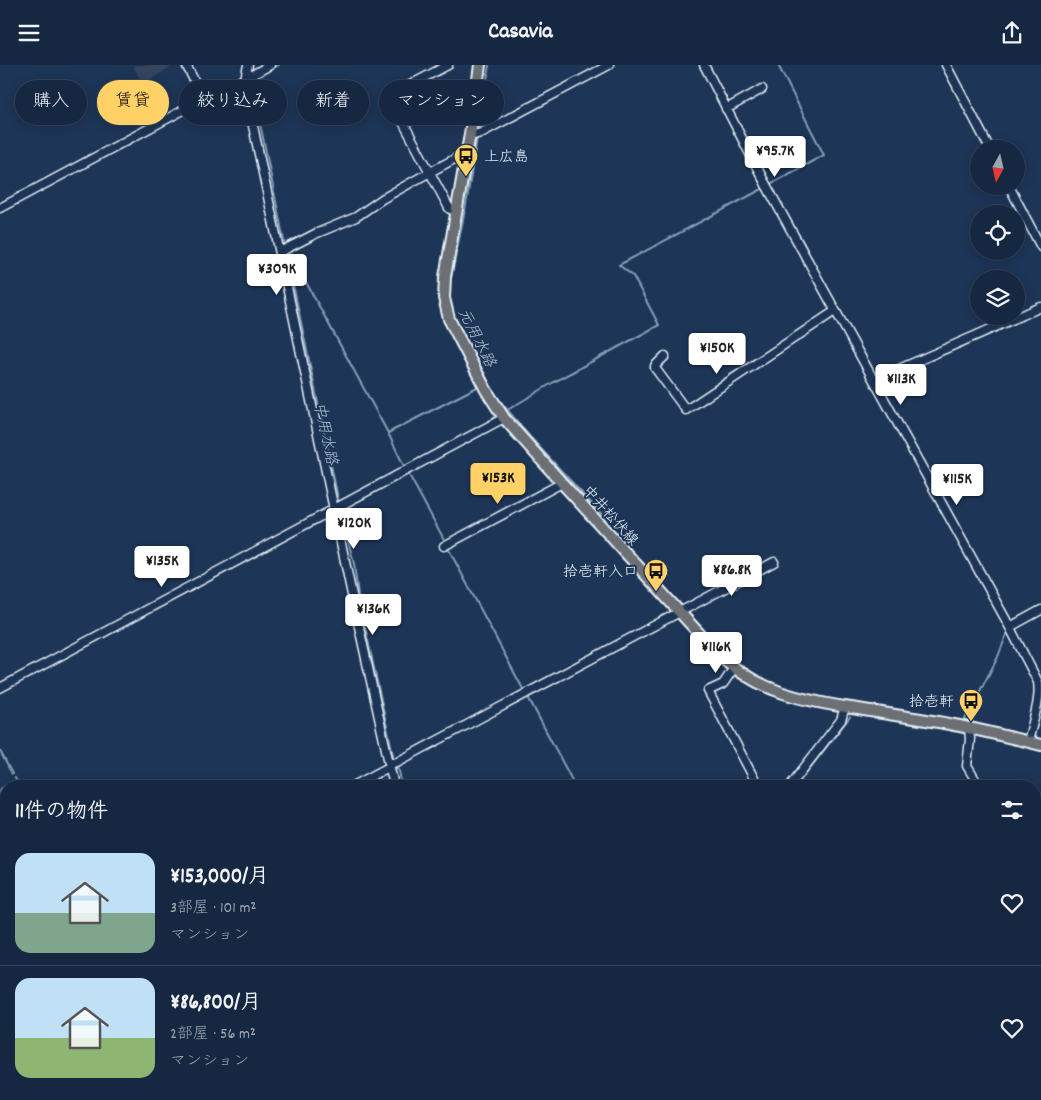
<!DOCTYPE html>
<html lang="ja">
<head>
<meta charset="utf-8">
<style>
  :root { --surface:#162841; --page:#1f3048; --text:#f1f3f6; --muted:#9ea6b1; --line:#35445a; --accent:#ffd166 }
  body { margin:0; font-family:Dekko,"Klee One",sans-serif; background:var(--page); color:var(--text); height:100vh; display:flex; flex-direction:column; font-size:19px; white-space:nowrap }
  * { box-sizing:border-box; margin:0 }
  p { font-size:16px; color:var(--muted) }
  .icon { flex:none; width:28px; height:28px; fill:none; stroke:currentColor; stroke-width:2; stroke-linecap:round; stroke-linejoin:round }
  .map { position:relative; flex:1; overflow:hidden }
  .sheet { position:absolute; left:0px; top:715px; width:1041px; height:320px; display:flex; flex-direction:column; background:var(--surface); border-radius:20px 20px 0 0; box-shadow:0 2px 12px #0003,0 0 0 1px var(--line) }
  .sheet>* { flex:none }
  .hud { position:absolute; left:15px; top:15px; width:500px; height:45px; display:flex; gap:10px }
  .needle { width:32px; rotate:188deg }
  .controls { position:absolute; left:970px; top:75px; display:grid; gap:10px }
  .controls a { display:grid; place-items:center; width:55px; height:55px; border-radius:50%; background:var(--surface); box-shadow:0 2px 12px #0003,0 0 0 1px var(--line); font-size:25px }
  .price { position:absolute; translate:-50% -42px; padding:0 11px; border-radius:5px; background:#fff; color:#222; font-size:16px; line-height:32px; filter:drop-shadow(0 1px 2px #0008) }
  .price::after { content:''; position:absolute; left:50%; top:30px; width:15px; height:11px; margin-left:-8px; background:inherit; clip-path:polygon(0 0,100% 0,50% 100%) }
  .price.active { background:var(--accent); color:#111 }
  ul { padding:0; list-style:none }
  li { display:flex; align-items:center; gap:15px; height:125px; padding:0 15px }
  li+li { border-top:1px solid var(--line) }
  li span { display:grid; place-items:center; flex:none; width:140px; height:100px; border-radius:15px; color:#555 }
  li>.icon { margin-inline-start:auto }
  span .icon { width:60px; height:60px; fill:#fffc; stroke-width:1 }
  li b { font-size:21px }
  h2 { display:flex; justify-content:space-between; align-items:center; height:60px; padding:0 15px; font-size:21px }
  .chip { padding:0 18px; border-radius:22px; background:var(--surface); box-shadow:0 2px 12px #0003,0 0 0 1px var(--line); font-size:18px; line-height:45px }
  .chip.active { background:var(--accent); color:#111 }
  header { display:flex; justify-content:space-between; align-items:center; height:65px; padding:0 15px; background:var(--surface); font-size:22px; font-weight:800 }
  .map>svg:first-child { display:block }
  .built { fill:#34445f }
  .green { fill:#4f7476; stroke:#9cb2b7 }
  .water { fill:#426989; stroke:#849fb5 }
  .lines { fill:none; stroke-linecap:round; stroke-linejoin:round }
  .stream { stroke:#849fb5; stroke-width:2 }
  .minor-casing { stroke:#e8f1f8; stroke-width:11 }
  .major-casing { stroke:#e8f1f8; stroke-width:14 }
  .minor { stroke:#1d3557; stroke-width:8 }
  .major { stroke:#6c6f75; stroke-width:10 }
  .labels { text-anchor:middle; stroke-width:4; stroke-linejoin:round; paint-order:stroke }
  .poi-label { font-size:15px; fill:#e8f1f8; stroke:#1d3557; text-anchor:end }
  .street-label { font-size:15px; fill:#e8f1f8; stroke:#1d3557 }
  .water-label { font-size:16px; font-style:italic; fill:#aec1d1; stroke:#1d3557 }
</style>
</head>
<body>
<header><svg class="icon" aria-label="menu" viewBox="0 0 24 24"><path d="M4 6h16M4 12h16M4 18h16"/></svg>Casavia<svg class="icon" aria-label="share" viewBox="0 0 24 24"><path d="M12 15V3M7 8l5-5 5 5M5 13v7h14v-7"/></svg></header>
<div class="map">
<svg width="1041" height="1035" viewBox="0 0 1041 1035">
  <rect width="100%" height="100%" fill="#1d3557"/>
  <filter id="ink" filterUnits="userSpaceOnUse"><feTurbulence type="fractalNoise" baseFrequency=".02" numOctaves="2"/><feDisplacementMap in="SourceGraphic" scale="10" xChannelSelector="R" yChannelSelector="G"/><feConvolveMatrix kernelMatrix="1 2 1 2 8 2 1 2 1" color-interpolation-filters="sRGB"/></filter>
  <g filter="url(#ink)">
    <!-- built -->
    <path class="built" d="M133,0h42l-33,19z"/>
    <!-- green -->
    <path class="green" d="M11,717l2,4h-7v45l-6,3v-45z
      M473,1029h96l-11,6h-84z"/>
    <!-- water -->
    <path class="water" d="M1041,969v66h-17l2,-6h9v-38z"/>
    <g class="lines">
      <!-- stream -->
      <path class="stream" d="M279,0l-27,15v5l14,67 19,94
        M478,65l9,-49 2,-16
        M770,119l54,-29 -46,-90
        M784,145l19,32 9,18
        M286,186l53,252
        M301,218l6,1 81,149 17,35
        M449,223l17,-83 11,-67
        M463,269l32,60 10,13 25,30 76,82
        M509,344l45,-27 105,-57 -26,-49 -14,-11 147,-78
        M388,368l91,-47
        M408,408l38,70
        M340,442l14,57 4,31 36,164
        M448,483l76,143
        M527,630l48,91
        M964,656l33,-62 11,-28
        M0,686l12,23
        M396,702l3,4 3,15
        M15,713l4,8
        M796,721l54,-69
        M1035,837l3,-10
        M1035,880l6,-24
        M363,1029l3,6
        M457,1029l1,6
        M468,1029l1,6
        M984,1035l2,-6
        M996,1035l2,-6"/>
      <defs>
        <path id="minor" d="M186,0l18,34
          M248,0l-3,14v9l107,507 42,191
          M448,0l-59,31 60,112 1,1 6,2
          M704,0l61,118 241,437 32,62c3,18 -6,42 -10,60
          M946,0l44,84
          M726,44l36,-20
          M470,69l4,1 7,-2 128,-68
          M1009,121l32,61
          M0,143l204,-109 41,-20 25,-14
          M280,187l35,-18 41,-17 26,-18 39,-22 37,-20 8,1
          M665,291l-10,10v2l31,42 149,-99
          M874,315l167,-73
          M444,481l118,-63
          M1010,562l31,-17
          M734,603l-11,16 -15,7 50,95
          M0,623l504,-270
          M969,663l1,11 -3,27 12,20
          M390,699l7,-2 377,-200
          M353,721l32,-17 5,-1
          M790,721l51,-66 4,-13
          M1035,740l6,-3
          M1035,802l4,7 -4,17
          M0,910l6,-3
          M154,1029l4,6
          M461,1029l2,6
          M693,1029l3,6
          M123,1035l11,-6
          M565,1035l12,-6
          M865,1035l1,-6
          M906,1035l1,-6
          M979,1035l2,-6"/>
        <path id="major" d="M480,0l-10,69 -25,143 -1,21 5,21 37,71 18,28 58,65 154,169c40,40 88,49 142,57 29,5 58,9 86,14 33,6 65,14 97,22"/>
      </defs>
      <!-- minor casing -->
      <use href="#minor" class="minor-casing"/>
      <!-- major casing -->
      <use href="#major" class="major-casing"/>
      <!-- minor -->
      <use href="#minor" class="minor"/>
      <!-- major -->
      <use href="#major" class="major"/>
    </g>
  </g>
  <!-- icons -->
  <defs>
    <symbol id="bus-pin" viewBox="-11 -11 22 30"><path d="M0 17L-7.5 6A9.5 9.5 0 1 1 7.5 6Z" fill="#ffd166" stroke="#1d3557"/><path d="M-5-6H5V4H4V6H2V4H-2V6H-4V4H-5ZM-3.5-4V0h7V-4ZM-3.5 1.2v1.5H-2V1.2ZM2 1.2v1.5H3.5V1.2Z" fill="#111"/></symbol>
  </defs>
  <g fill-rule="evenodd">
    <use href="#bus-pin" x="452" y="77" width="28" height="38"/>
    <use href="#bus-pin" x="642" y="492" width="28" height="38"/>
    <use href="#bus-pin" x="957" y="622" width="28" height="38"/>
  </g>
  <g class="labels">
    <!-- poi labels -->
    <g class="poi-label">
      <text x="484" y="96" text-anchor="start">上広島</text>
      <text x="638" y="511">拾壱軒入口</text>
      <text x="954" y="641">拾壱軒</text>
    </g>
    <!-- street labels -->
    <g class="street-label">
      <text transform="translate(611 450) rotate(48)" y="5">中井松伏線</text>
    </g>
    <!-- water labels -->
    <g class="water-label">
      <text transform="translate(478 272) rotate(63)" y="6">元用水路</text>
      <text transform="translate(327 368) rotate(78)" y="6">中用水路</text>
    </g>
  </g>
</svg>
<div class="controls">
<a><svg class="needle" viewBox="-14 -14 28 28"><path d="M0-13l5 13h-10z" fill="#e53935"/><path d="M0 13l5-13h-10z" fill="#9ea6b1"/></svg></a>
<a><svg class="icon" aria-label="locate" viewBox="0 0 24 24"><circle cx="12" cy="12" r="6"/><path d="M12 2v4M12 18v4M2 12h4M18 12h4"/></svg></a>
<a><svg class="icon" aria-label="layers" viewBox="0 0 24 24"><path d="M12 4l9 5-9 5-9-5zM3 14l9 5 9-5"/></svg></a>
</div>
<b class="price" style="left:775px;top:113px">¥95.7K</b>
<b class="price" style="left:277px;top:231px">¥309K</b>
<b class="price" style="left:717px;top:310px">¥150K</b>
<b class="price" style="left:901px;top:341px">¥113K</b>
<b class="price active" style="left:498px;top:440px">¥153K</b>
<b class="price" style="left:957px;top:441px">¥115K</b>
<b class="price" style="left:354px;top:485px">¥120K</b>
<b class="price" style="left:162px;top:523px">¥135K</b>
<b class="price" style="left:732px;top:532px">¥86.8K</b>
<b class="price" style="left:373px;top:571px">¥136K</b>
<b class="price" style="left:716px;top:609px">¥116K</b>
<div class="hud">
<a class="chip">購入</a>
<a class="chip active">賃貸</a>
<a class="chip">絞り込み</a>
<a class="chip">新着</a>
<a class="chip">マンション</a>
</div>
<section class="sheet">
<h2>11件の物件<svg class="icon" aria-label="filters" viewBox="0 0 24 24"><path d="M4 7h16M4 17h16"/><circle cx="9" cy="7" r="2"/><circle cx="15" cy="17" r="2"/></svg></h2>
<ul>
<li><span style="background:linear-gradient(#bfe0f5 60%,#7fa58c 0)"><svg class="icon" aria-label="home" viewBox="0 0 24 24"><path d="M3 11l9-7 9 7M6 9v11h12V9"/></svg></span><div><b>¥153,000/月</b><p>3部屋 · 101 m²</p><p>マンション</p></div><svg class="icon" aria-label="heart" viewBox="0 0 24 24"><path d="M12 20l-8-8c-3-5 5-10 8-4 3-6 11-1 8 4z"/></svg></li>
<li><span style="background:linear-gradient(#bfe0f5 60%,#8fb573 0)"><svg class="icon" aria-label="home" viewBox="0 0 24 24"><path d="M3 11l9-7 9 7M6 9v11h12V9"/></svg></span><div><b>¥86,800/月</b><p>2部屋 · 56 m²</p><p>マンション</p></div><svg class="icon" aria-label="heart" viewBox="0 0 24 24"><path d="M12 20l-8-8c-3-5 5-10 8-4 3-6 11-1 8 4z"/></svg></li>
</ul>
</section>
</div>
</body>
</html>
